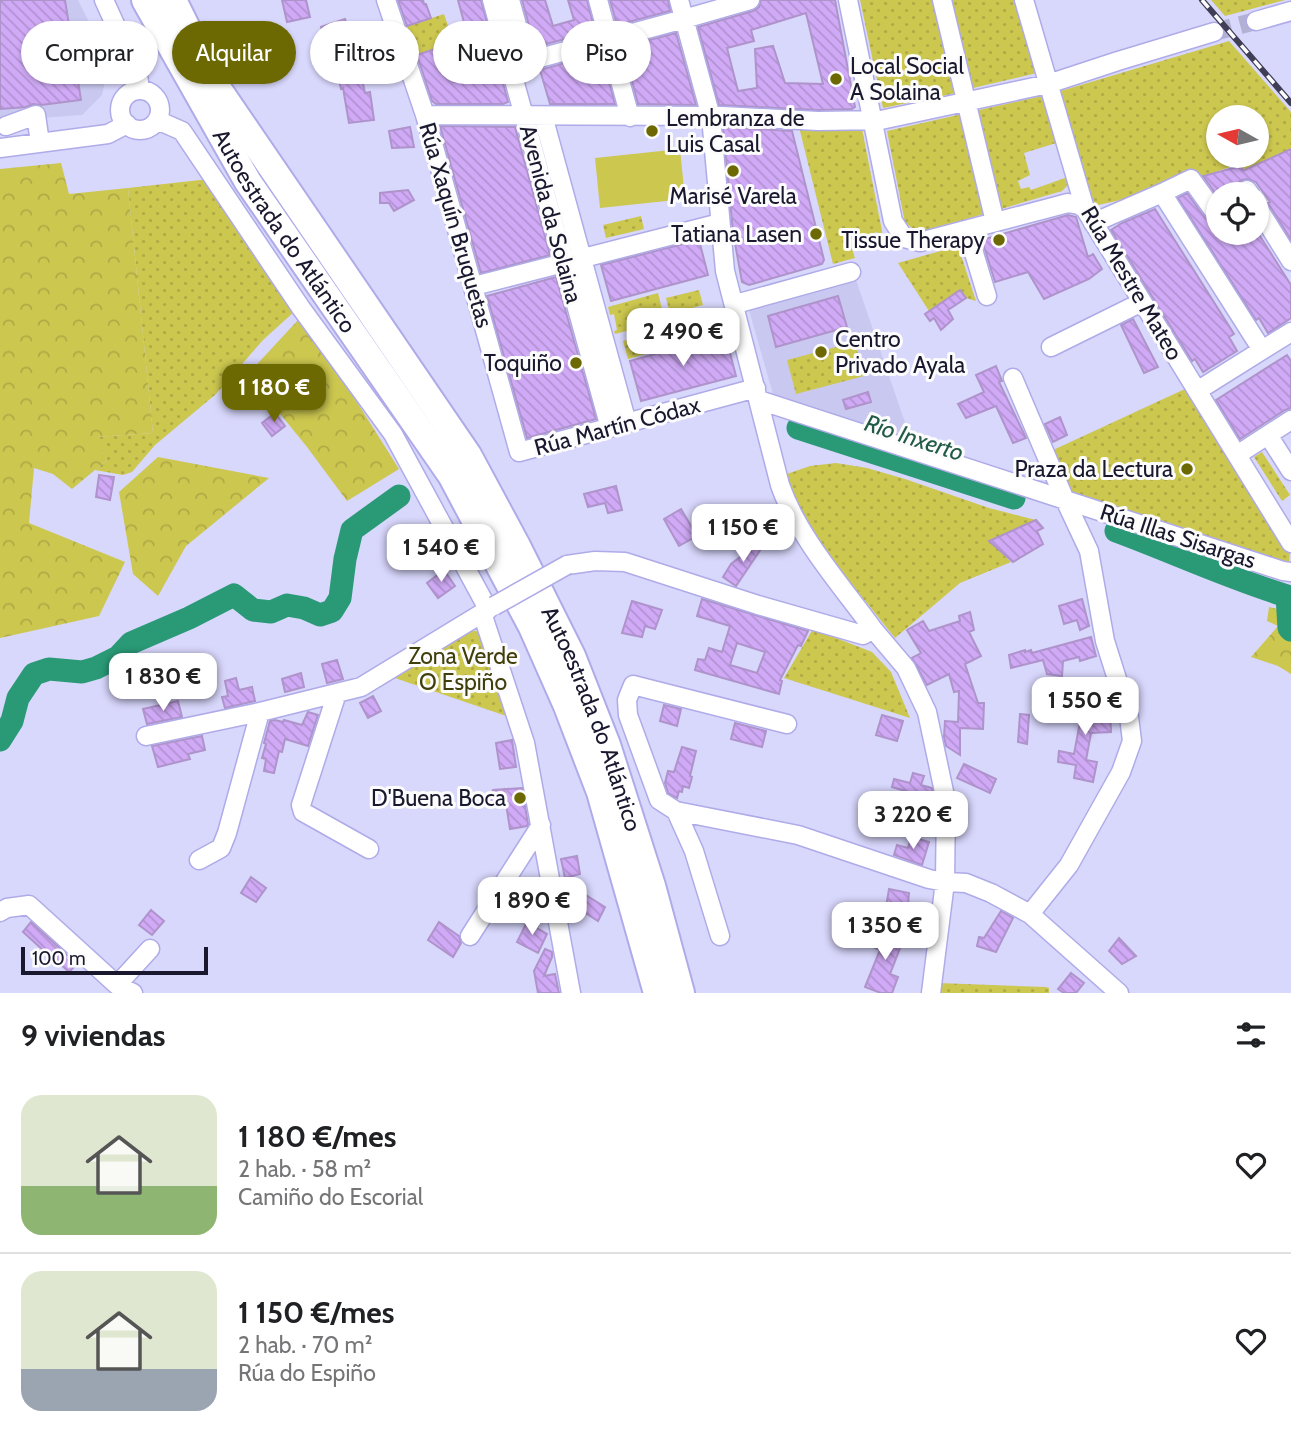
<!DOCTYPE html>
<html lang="es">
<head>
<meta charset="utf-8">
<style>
  :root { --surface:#fff; --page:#f6f6f6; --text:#202124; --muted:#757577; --line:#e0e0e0; --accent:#6d6902 }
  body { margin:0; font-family:Cabin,sans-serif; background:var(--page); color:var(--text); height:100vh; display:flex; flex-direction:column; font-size:26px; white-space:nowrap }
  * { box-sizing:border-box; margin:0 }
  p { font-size:23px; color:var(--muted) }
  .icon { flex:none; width:38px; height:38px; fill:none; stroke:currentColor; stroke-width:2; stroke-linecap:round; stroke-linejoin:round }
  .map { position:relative; height:993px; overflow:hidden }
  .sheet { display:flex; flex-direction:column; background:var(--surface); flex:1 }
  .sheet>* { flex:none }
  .top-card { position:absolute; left:21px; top:21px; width:700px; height:63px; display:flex; gap:14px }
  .needle { width:46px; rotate:278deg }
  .tools { position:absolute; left:1206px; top:105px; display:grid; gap:14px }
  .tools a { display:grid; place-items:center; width:63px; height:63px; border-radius:50%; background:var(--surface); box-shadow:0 2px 5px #0004; font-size:35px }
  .scale { position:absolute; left:21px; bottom:18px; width:187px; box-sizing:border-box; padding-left:7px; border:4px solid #1a182e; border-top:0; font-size:19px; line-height:24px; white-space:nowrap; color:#1a182e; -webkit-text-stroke:5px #fcfcfc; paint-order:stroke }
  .price { position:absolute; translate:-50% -60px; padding:0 16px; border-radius:14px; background:#fff; color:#222; font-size:23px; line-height:46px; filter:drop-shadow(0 2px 4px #0008) }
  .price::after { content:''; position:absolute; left:50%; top:42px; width:21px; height:16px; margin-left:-10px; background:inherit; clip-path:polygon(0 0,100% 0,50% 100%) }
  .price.active { background:var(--accent); color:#fff }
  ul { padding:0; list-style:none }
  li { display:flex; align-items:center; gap:21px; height:175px; padding:0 21px }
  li+li { border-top:2px solid var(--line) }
  li span { display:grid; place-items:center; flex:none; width:196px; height:140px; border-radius:21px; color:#555 }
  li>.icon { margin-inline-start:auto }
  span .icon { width:84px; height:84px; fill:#fffc; stroke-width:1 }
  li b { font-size:30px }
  h2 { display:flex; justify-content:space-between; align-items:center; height:84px; padding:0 21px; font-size:30px }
  .chip { padding:0 24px; border-radius:32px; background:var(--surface); box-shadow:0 2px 5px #0004; font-size:24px; line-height:63px }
  .chip.active { background:var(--accent); color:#fff }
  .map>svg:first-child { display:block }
  .built { fill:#c9c8f0 }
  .grass { fill:url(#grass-dots); fill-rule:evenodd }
  .forest { fill:url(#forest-crowns) }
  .garden { fill:#ccc74f }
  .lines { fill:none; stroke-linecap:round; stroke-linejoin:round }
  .river { stroke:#2a9a76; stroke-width:23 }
  .building { fill:url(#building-back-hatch); stroke:#af93cb; stroke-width:2; fill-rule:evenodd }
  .minor-tunnel { stroke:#b2b1d3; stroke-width:18; stroke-dasharray:18 9; stroke-linecap:butt }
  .minor-casing { stroke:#afabe8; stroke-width:21 }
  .highway-casing { stroke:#afabe8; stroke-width:30 }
  .minor { stroke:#fff; stroke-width:18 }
  .highway { stroke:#fff; stroke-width:26 }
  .rail-casing { stroke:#403e57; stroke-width:6 }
  .rail { stroke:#fcfcfc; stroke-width:3.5; stroke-dasharray:10; stroke-linecap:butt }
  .minor-bridge-casing { stroke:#afabe8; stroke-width:21; stroke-linecap:butt }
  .minor-bridge { stroke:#fff; stroke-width:18 }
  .poi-dot { fill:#6d6902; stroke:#fcfcfc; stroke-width:2.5 }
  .labels { text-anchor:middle; stroke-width:6; stroke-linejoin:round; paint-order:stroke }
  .poi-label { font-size:23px; fill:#1a182e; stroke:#fcfcfc; text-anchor:end }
  .street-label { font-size:23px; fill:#1a182e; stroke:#fcfcfc }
  .park-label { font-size:23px; fill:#403e0a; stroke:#fcfcfc }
  .water-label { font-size:24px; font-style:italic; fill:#215a46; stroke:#fcfcfc }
</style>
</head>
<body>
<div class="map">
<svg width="1291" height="993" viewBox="0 0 1291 993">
  <defs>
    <pattern id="grass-dots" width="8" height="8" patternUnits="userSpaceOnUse" patternTransform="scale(1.75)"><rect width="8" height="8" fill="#ccc74f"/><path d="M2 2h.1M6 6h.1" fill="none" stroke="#afaa45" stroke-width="1.8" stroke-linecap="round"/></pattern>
    <pattern id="forest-crowns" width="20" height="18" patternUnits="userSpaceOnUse" patternTransform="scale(1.75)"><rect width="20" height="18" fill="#ccc74f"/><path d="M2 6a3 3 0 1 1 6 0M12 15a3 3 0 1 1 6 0" fill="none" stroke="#afaa45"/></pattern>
    <pattern id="building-back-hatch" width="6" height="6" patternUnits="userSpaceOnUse" patternTransform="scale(1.75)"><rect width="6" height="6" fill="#d0aaf6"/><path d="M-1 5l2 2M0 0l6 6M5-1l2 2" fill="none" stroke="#b292d3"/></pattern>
  </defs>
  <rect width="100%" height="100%" fill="#d8d7fc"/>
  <!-- built -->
  <path class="built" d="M0,0h78l31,62 -7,33 -20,20 -82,6z
    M856,280l55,160 -138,-46 -24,-84z"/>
  <!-- grass -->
  <path class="grass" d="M860,0h76l20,93 -73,15z
    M949,0h66l22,73 -64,15 -5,-4z
    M1211,0h74l-60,16z
    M444,14l10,29 -37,12 -10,-29z
    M1229,41l62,71v37l-48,22 -4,-7 -86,29 -55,12 -10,-8 -31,-105zM1218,117h38v39h-38z
    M1042,96l14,47 -32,10 6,22 -12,6 3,8 8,-2 2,3 34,-12 3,5 -2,4 -4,4 -61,18 -7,-3 -19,-90 4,-6z
    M962,114l22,100 -61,17 -8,-1 -10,-7 -18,-92z
    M799,127l63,2 20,102 -1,6 -4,-5 -28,8 6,18 -22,6z
    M209,179l86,132 -32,29 -47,54 -61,51 -23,27 -9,3 -28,-5 12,-10 -12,-23 58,-4 -25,-245z
    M641,216l3,13 -38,9 -3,-13z
    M958,246l18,55 -10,-3 -6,-8 -31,21 -31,-48z
    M699,290l4,15 -33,9 -4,-16z
    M658,293l7,28 -50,13 -1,-3 3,-1 -3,-16 -4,1 -2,-8z
    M719,315l5,17 -96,27 -5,-18z
    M855,342l9,34 -68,18 -9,-34z
    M1187,388l103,163 -1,12 -221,-72 -17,-40z
    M1262,452l28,43 -8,6 -28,-44z
    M836,463l31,5 38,11 84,29 47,12 -47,21 22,21 -51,21 -65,55 -87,-108 -24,-55 26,-9z
    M813,629l59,23 19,20 19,46 -126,-40z
    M469,630l7,1 6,3 30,84 -123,-42z
    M938,983l108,4 3,1v5h-112z"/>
  <!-- forest -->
  <path class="forest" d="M61,163l8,31 59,-6 25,245 -57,4 11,23 -35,29 -19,-15 -19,-6 -5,55 96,39 -26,54 -99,22v-469z
    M299,319l44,61 56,89 -52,32 -40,-54 -59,-73z
    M158,457l111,21 -83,68 -28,50 -25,-22 -14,-82z
    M1269,607l22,5v62l-13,-8 -27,-9 27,-31 -11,-5z"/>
  <!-- garden -->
  <path class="garden" d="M680,149l5,50 -85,9 -5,-50z"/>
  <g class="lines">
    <!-- river -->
    <path class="river" d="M798,428l216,70
      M1116,531c57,21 112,47 171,65l2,32 2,2
      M0,740l12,-19 6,-23 16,-24 15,-5 33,3 14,-4 22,-11 13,-14 58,-25 45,-23 19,15 18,2 16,-7 17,3 16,7 12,-4 8,-13 5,-39 7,-29 47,-34"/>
  </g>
  <!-- building -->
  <path class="building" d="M0,0h65l16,100 -40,5 -8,-1 -7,3 -26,2z
    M282,0h24l4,17 -23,5z
    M398,0h25l1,4h2l5,14 -24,8z
    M458,0h23l27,102 -5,2h-67l-4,-3 -15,-46 24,-8 12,35h27z
    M522,0h23l8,26 21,-6 -6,-20h19l8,31 -60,16z
    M610,0h58l2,11 -53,14z
    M761,0h74l20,107 -3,2 -34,1 -99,-5 -21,-78 55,-16 6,-4zM806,13l17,71 -38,-1 -12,-37 -18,3 2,39 -19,3 -11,-43 27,-7 -3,-11z
    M345,19l13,41 7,33 5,-1 4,28 -25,3 -6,-35 -2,1 -8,-38 -5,2 -7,-26z
    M676,33l20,72 -58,-1 -15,-57z
    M601,53l14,51h-65l-10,-34z
    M440,126l75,1 35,128 -69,18z
    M410,127l4,20 -22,1 -3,-17z
    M723,127l69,4 32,129 -2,4 -73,21 -7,-3 -9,-50z
    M1291,149v91l-23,-37 2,-1 -14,-20 -9,-3 -5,1 -11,8 -2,6h-11v3l-15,-21 38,-10 2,5z
    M408,190l6,10 -20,11 -5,-8h-9v-10z
    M1187,193l18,25 4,3 7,1 2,4v7h40l33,52v33l-23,15 -9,-15 -3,2 -78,-122z
    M1155,209l79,125 -5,3 8,14 -34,21 -8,-13 -3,2 -81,-131 11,-7z
    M1068,215l8,2 12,40 5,-3 9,15 -13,10 -45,20 -16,-27 -33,10 -13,-42z
    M699,240l9,35 -97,26 -10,-36z
    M556,277l40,142 -69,19 -40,-142z
    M960,290l6,8 -18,12 5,9 -12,11 -7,-12 -4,3 -5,-7z
    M838,296l9,31 -71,20 -8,-31z
    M1133,319l25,48 -14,6 -23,-48z
    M725,334l11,42 -95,25 -11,-40z
    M1287,355l4,6v47l-6,2 -45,29 -24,-39z
    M996,366l6,15 -3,1 27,56 -13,5 -17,-37 -30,12 -8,-14 26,-12 -8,-17z
    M868,392l3,10 -25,7 -3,-9z
    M275,413l10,13 -13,10 -10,-13z
    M1060,417l7,18 -14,7 -8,-18z
    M99,475l15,2 -4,23 -14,-3z
    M616,486l6,24 -14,3 -3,-10 -17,4 -4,-13z
    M681,509l16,27 -18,10 -15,-27z
    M1036,520l7,8 -6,3 6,13 -30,18 -24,-21z
    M765,538l2,2 -31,46 -13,-9 8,-13z
    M444,570l11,16 -17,12 -11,-15z
    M702,599l106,32 -7,15 -3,-1 -18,35 2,1 -3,13 -84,-24 3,-11 7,1 4,-12 13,4 8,-26 -33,-10zM737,643l28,9 -8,21 -27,-8z
    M1082,599l7,27 -9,4 -3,-10 -13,4 -5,-18z
    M632,601l30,9 -7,19 -10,-3 -3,11 -20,-4z
    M970,612l4,18 -5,2 12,24 -16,8 13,39h6l-1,26 -23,-1v27l-14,-9 -2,-9 1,-16 13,1 1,-31 -5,1 -5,-18 -22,11 -15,-27 9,-5 -14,-23 16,-9 6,10 31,-10 -1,-5z
    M1091,637l5,19 -16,5 -1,-4 -16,4 -1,15 -15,-2 -4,-14 -32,8 -2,-13 16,-5v2l6,-2 1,3z
    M337,660l6,19 -16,4 -5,-19z
    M301,673l3,14 -19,5 -3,-13z
    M236,678l3,12 13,-3 3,14 -30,7 -3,-11 6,-1 -3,-15z
    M373,696l8,15 -13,7 -8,-15z
    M178,701l4,16 -35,7 -4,-15z
    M1066,703h10v4l34,-1 1,26 -20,1 -5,27 11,2 -4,20 -19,-4 2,-13 -18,-3 1,-11 15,3 6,-32h-14z
    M664,705l17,4 -4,17 -17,-5z
    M308,712l10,3 -10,31 -23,-7 -3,13 -3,-1 -5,22 -10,-2 2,-12 -4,-1 4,-14 -2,-1 6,-22 5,-1 8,2 1,-2 18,5z
    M1020,714l9,1 -2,29 -9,-2z
    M882,715l21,6 -6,20 -21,-6z
    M735,723l31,8 -4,16 -31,-8z
    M202,736l3,14 -17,4 2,5 -32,8 -6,-21z
    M512,740l4,27 -16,2 -4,-26z
    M682,747l14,4 -6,25 2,1 -3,11 -6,-2 -1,6 -3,-1 -2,7 -9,-5 -3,-10 3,-12 6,1z
    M964,764l32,15 -6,14 -33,-15z
    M913,773l11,3 -3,9 11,3 2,16 -17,-4 2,-5 -27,-8 2,-8 16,4z
    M522,788l6,36 -1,2 -17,3 -6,-38 -7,15 -11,-2 7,-14z
    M911,837l18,5 -7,23 -28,-10 3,-10 11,3z
    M577,856l3,18 -15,4 -4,-19z
    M251,877l15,11 -10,14 -15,-9z
    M889,889l20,4 -2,23 -22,-3z
    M581,892l24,15 -7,14 -25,-16z
    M151,910l13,11 -12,14 -13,-10z
    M1001,911l12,7 -17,34 -19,-6 2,-9 5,1z
    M528,920l10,6 -1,2 10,6 -9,19 -21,-11z
    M31,922l46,42 -8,8 -13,-12 -1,1 -32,-29z
    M439,922l20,14 2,7 -8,14 -25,-17z
    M878,928l26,10 -14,36 8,3 -6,16h-11l-16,-6 15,-37 -9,-4z
    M1119,938l17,18 -14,8 -13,-13z
    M545,949l7,3v5l-8,19 11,-2 4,19h-21l-4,-22z
    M1071,973l13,10 -8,10h-12l-6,-4z"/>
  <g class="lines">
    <!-- minor-tunnel -->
    <path class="minor-tunnel" d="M1214,32l42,-11"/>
    <defs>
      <path id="minor" d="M104,0l34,75 2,15
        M386,0l39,115 94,337 237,-64
        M492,0l118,428
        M510,0l17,61
        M598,0l32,117
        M679,0l32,117 14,154 55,214c18,52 61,100 93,144
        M848,0l45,221 11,17 16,4 148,-39 11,2 6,4
        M942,0l53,222
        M1024,0l61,209 206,334
        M1256,21l35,-10
        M510,66l174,-47 66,-19
        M120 110a20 20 0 1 1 40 0a20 20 0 1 1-40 0Z
        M425,115l297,1 96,5 63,-1 167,-36 70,-23 96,-29
        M543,116l84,307
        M157,120l25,11 119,177 92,126 95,175
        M6,126l30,-11 4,28
        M0,148l108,-14 19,-10
        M1162,193l100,157
        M1240,194l7,-4 3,4
        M1256,205l35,56
        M1093,223l69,-30 29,-14 23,32 4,-2
        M967,230l20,66
        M474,286l246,-63
        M733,302h10l108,-30
        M1051,347l91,-45
        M1013,378l52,122 24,51 16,90 24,76 3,24 -11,31 -52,93 -39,49
        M1197,391l94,-59
        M759,400l524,171 8,1
        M1268,435l23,36
        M1237,455l54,-35
        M567,565l28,-4 30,1 133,43 105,30 10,-6 33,39 21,44 19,89 -1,81 21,1 25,10 39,21 89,79
        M482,613l43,130 46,250
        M337,693l-36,112 2,7 66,37
        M787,724l-154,-39 -6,15 1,15 31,85 17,11 122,24 131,44 16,3 -14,111
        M146,736l114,-24 101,-25 128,-78
        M676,811l18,40 26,85
        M199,860l22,-12 6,-15 33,-121
        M0,912l7,-4 22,-3 88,80 16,8
        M470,936l71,-111
        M117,985l33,-36"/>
      <g id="highway">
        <path id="s1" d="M145,0l103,182 203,293 81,152 35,79 33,86 57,201"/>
        <path id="s2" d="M173,0l41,83 254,372 49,91 55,110 35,89 45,141 29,107"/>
      </g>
    </defs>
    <!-- minor casing -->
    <use href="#minor" class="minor-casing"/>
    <!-- highway casing -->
    <use href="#highway" class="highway-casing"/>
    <!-- minor -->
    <use href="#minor" class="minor"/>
    <!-- highway -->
    <use href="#highway" class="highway"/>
    <defs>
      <path id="rail" d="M1202,0l89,103"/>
    </defs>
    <!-- rail casing -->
    <use href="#rail" class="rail-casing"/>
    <!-- rail -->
    <use href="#rail" class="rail"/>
    <defs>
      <path id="minor-bridge" d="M494,606l73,-41"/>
    </defs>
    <!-- minor-bridge casing -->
    <use href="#minor-bridge" class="minor-bridge-casing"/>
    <!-- minor-bridge -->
    <use href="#minor-bridge" class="minor-bridge"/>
  </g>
  <!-- markers -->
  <g class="poi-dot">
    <circle cx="836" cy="79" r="7"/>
    <circle cx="652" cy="131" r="7"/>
    <circle cx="733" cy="171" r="7"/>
    <circle cx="816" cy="234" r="7"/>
    <circle cx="999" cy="240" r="7"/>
    <circle cx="821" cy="352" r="7"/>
    <circle cx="576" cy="363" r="7"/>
    <circle cx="1187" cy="469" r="7"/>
    <circle cx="520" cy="798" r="7"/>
  </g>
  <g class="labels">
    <!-- poi labels -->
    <g class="poi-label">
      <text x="850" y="74" text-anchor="start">Local Social<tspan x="850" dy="26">A Solaina</tspan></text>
      <text x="666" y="126" text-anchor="start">Lembranza de<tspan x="666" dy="26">Luis Casal</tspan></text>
      <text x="733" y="204" text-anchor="middle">Marisé Varela</text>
      <text x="802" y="242">Tatiana Lasen</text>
      <text x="985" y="248">Tissue Therapy</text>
      <text x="835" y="347" text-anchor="start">Centro<tspan x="835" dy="26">Privado Ayala</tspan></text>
      <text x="562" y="371">Toquiño</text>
      <text x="1173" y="477">Praza da Lectura</text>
      <text x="506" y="806">D'Buena Boca</text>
    </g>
    <!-- street labels -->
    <g class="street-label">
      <text transform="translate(551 214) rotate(75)" y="8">Avenida da Solaina</text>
      <text transform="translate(456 225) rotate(74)" y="8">Rúa Xaquín Bruquetas</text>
      <text dy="8" stroke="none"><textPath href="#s1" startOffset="270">Autoestrada do Atlántico</textPath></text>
      <text transform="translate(1132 283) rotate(59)" y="8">Rúa Mestre Mateo</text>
      <text transform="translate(617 426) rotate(-15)" y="8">Rúa Martín Códax</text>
      <text transform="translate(1178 536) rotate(18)" y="8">Rúa Illas Sisargas</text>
      <text dy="8" stroke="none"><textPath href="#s2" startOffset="835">Autoestrada do Atlántico</textPath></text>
    </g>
    <!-- park labels -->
    <g class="park-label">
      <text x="463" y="664">Zona Verde<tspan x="463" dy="26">O Espiño</tspan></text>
    </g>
    <!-- water labels -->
    <g class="water-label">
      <text transform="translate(914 438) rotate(18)" y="8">Río Inxerto</text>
    </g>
  </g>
</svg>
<div class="tools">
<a><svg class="needle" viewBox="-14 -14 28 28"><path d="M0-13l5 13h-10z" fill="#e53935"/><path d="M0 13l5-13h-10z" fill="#757577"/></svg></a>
<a><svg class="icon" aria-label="locate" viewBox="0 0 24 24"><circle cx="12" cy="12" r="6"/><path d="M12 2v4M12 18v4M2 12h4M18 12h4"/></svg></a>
</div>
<div class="scale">100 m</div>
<b class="price" style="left:683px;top:368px">2 490 €</b>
<b class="price active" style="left:274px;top:424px">1 180 €</b>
<b class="price" style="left:743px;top:564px">1 150 €</b>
<b class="price" style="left:441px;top:584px">1 540 €</b>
<b class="price" style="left:163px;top:713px">1 830 €</b>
<b class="price" style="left:1085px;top:737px">1 550 €</b>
<b class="price" style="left:913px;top:851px">3 220 €</b>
<b class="price" style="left:532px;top:937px">1 890 €</b>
<b class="price" style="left:885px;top:962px">1 350 €</b>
<div class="top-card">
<a class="chip">Comprar</a>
<a class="chip active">Alquilar</a>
<a class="chip">Filtros</a>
<a class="chip">Nuevo</a>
<a class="chip">Piso</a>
</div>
</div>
<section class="sheet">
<h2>9 viviendas<svg class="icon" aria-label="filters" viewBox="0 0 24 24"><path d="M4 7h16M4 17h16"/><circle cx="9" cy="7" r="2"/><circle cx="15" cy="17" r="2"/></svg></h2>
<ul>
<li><span style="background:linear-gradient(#dfe7d0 65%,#8fb573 0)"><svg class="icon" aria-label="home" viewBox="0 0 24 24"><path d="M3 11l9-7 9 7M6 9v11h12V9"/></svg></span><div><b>1 180 €/mes</b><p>2 hab. · 58 m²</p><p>Camiño do Escorial</p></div><svg class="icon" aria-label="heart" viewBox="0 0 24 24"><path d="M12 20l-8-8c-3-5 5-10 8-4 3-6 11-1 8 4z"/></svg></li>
<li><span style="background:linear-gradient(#dfe7d0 70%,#9aa5b1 0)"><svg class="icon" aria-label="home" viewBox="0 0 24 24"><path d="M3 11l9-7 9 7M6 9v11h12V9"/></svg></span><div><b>1 150 €/mes</b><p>2 hab. · 70 m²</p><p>Rúa do Espiño</p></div><svg class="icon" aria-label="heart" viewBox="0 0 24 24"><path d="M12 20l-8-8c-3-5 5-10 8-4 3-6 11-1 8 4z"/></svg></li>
</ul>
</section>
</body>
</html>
